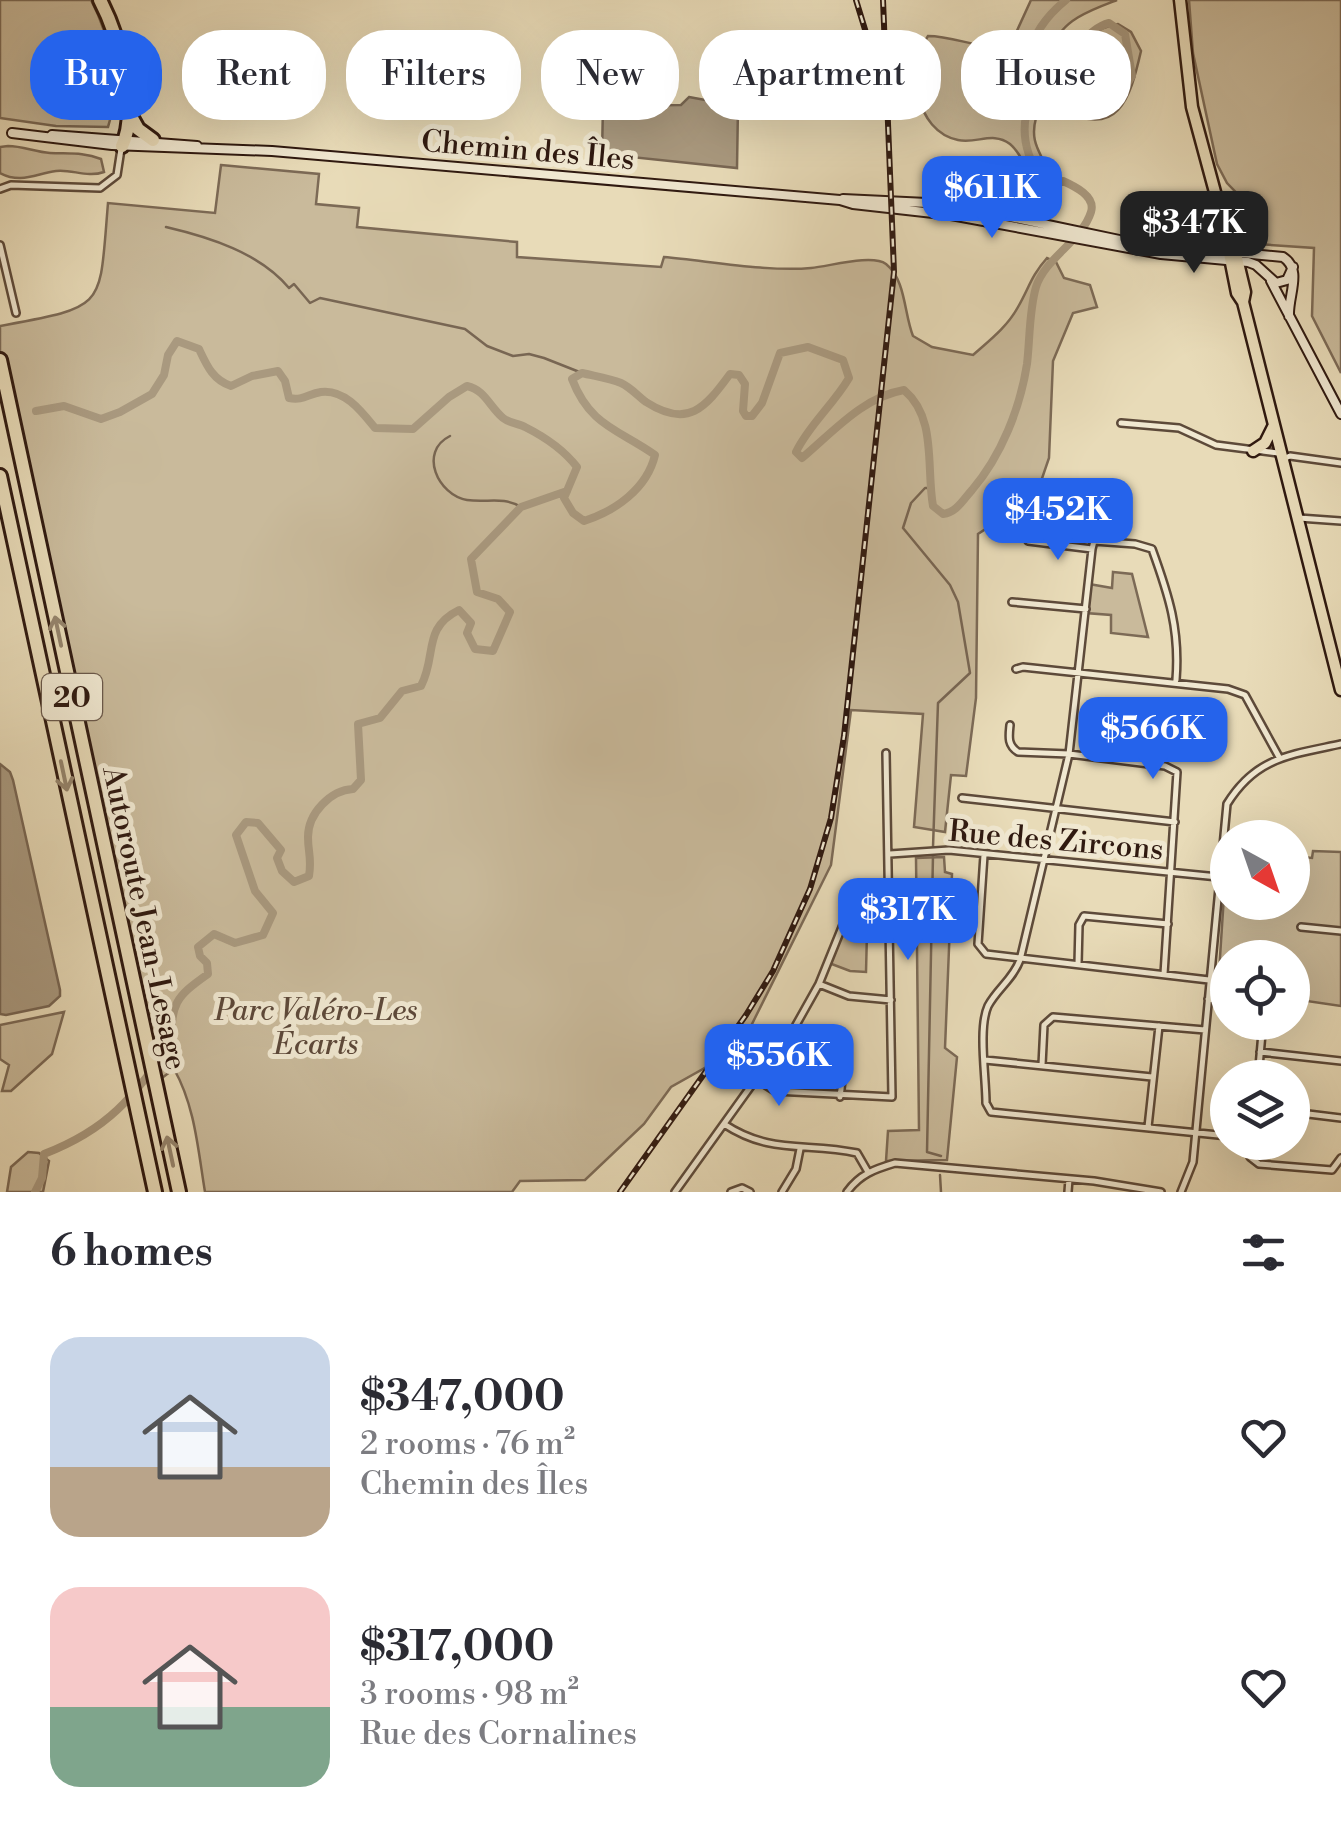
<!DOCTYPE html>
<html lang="en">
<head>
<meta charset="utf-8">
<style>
  :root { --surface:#fff; --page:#f7f7f7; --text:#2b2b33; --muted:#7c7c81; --accent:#2563eb }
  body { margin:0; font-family:"Libre Bodoni",serif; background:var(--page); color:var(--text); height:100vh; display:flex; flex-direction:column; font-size:38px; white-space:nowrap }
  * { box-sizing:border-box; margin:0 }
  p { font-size:32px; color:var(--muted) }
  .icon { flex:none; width:55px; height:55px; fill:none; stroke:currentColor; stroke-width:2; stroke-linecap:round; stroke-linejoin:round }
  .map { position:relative; height:1192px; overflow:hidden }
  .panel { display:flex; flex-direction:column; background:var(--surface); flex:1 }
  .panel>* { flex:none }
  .top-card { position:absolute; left:30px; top:30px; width:1282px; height:90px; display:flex; gap:20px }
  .needle { width:65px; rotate:140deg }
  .controls { position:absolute; left:1210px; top:820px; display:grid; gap:20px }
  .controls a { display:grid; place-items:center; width:100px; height:100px; border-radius:50%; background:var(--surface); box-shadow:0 10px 40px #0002; font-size:50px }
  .price { position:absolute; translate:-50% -85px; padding:0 22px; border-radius:20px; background:var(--accent); color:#fff; font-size:32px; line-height:65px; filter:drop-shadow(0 2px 5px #0008) }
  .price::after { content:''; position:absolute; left:50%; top:60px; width:30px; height:22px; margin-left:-15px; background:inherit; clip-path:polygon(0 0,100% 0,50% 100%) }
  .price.current { background:#222; color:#fff }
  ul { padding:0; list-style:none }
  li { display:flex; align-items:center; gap:30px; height:250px; padding:0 50px }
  li span { display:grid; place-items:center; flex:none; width:280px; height:200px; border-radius:30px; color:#555 }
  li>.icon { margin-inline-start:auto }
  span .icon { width:120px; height:120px; fill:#fffc; stroke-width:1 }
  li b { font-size:42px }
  h2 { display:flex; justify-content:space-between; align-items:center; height:120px; padding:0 50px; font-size:42px }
  .chip { padding:0 35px; border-radius:40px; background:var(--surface); box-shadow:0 10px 40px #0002; font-size:35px; line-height:90px }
  .chip.current { background:var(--accent); color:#fff }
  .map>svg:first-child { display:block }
  .green { fill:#c9ba9b; stroke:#7c6a56; stroke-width:2.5 }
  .water { fill:#a9997f; stroke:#786653; stroke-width:2.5 }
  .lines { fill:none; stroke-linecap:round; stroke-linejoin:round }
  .stream { stroke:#786653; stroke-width:2.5 }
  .river { stroke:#a9997f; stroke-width:8 }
  .street-casing { stroke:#5d4a3a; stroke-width:10 }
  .secondary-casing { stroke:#2f1910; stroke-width:12 }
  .primary-casing { stroke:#2f1910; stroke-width:15 }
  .highway-casing { stroke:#2f1910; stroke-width:18 }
  .street { stroke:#f0e8d1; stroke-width:5 }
  .secondary { stroke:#f0e8d1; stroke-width:8 }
  .primary { stroke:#e8dbb8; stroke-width:10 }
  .highway { stroke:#e8dbb8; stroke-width:12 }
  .rail-casing { stroke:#2f1910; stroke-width:6 }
  .rail { stroke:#f0e8d1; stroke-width:2.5; stroke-dasharray:8; stroke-linecap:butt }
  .oneway { stroke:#95846c }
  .labels { text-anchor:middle; stroke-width:10; stroke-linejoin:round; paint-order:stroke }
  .shield { fill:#f0e8d1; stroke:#69574a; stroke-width:2.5 }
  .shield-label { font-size:28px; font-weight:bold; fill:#2f1910 }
  .street-label { font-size:30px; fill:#2f1910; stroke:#f0e8d1 }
  .park-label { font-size:30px; font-style:italic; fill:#5d493a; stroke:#f0e8d1 }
</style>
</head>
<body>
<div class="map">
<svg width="1341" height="1192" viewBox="0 0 1341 1192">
  <rect width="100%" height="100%" fill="#e8dbb8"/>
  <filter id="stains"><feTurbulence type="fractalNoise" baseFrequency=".002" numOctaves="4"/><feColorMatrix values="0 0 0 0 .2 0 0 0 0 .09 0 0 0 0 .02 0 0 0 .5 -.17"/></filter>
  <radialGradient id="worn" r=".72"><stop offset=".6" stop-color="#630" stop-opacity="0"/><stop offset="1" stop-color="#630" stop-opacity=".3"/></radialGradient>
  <!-- green -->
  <path class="green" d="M0,0h91c19,36 30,88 17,127l-52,-1 -56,-8z
    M1031,0h86c-21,8 -57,20 -62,45 23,1 40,-18 63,-21l13,8 10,19c-11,48 -23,90 -82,57l-23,10c-8,29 10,37 14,63l-6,4c-19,-8 -19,-29 -34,-41 -17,-13 -33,0 -52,-4 -43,-9 -52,-72 -30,-104 24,0 46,11 74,12l13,-13z
    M1189,0h152v373l-29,-57 2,-68 -71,-5 -6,-13 18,-18 -28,-29 -10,-19 -24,-111z
    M8,146c15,0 27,6 42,7 19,1 33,-1 51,6l3,13c-17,6 -32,-3 -48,-1 -21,3 -35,13 -56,2v-26z
    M221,165l98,9 -3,30 43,4 -2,19 160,15v15l144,10 3,-10c45,4 104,15 147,11 20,-2 61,-14 75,-4 20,16 18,50 27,72l19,11 41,8c17,-15 34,-28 45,-48 11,-19 13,-31 29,-49l9,4 8,16 26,7 7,22 -24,6 -20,48 -4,97 -13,38 -58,38 -2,164 -10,78 -15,-1 -6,57 -31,-5 9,-113 -72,-4 -20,155 -82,165 -16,22 -62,35 -27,37 -59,56 -65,1 -8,11h-307c-7,-42 -10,-86 -31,-123l-19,14 -155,-722v-35c108,-20 99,-16 108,-123l107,10z
    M1113,572l19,2 16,63 -37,-4v-18l-25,-2 3,-29 23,4z
    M1227,849l1,53h64l1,-46 19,2 1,-7 28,1v154l-48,-7 -1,-41h-64l-1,31 -9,-1z
    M944,857l1,15 7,2 -7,174 12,9 -10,103 -61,1 2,-30 31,-1 -3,-272z
    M844,927l23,5 -1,40 -16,-1 -21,-8z
    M64,1012l-12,42 -41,37h-9l7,-26 -9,-6v-34z
    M28,1152l11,1 10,8 -6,31h-36l4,-25z"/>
  <!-- water -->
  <path class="water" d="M689,97l49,9 -1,62 -135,-14 1,-48 78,-1z
    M0,764l10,8 3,8 47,210v6l-11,10 -43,9 -6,-1z"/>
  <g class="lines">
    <!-- stream -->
    <path class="stream" d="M166,227c43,10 94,26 123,61l5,-4 16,19 10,-5 145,31 22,17 26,10 16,-2 15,4 38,15
      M450,436c-32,16 -12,59 17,64 20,3 36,-4 54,7
      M930,488h-5l-14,15 -8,25 47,57 8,17 12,71 -32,30 -5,144
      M933,855l-6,297 14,4
      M940,1175l1,17"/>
    <!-- river -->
    <path class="river" d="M36,411l28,-5 37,13 19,-7 32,-18 12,-19 4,-20 9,-14 22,8c8,17 14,31 32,37l21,-10 26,-5 7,10 4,17c14,3 19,-4 32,-6 24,-3 41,20 54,36l38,1 36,-32 18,-11c18,4 22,20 36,32 6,5 15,5 22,9 20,10 38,22 52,40l-13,31 9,15 11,8c31,-10 63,-32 71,-66 -37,-26 -65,-29 -83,-76l10,-6c12,3 27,5 39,10 9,4 17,13 25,19 42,27 59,6 84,-28l9,1 6,9 -2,27 3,5h6l10,-13 18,-50 28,-6 35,13 6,18c-16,27 -40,47 -53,74l6,6c31,-26 61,-61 102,-68 33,28 22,76 29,116l10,8c14,-2 20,-14 29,-24 29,-34 48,-81 55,-126 3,-25 2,-53 9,-77 9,-29 46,-46 55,-75 5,-16 -17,-26 -28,-31l-12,5c-27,-20 -36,-67 -14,-94 28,-12 44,8 71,13l8,-3 16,-26 -7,-42 -16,-11c-28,7 -44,54 -76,37 -7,-21 17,-47 33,-60
      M35,1192l7,-14 2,-24c65,-25 88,-56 127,-110 1,-41 3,-46 37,-70l-1,-11 -7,-7 -2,-9 16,-13 21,9 28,-8 10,-22 -18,-22 -19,-56 10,-13 12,1 23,27 -4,8 5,13 12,11 15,-6c3,-18 -1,-23 -1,-39 0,-24 23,-47 45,-48l8,-9 -3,-56 22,-6 22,-27 19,-5c16,-30 1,-58 38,-76l12,13 -4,10 8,16 18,2 17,-39 -12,-13 -21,-7 -6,-33 50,-52 46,-16"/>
    <defs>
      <path id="street" d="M0,189l11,-4 89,3 17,-13 4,-26
        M0,245l16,68
        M1121,423l58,5 37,17 62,8
        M1283,459l7,-3 51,7
        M1299,518l42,3
        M1028,541l64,8
        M1092,549l-23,205 -49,206c-7,19 -23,29 -32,46 -10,22 -2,71 -2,97l5,9 237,24
        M1092,549l2,-8 41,3 17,5c17,47 28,81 24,131
        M1012,602l74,7
        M1016,669l7,-2 205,22 17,6 34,62
        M1010,725c-1,11 -3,20 8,27l51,2 96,12 12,6 -13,202
        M962,798l213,24
        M890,854l59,-4 269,27
        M984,855l-6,89 8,10 223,26
        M1301,927l40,4
        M1078,964l1,-39 5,-9 84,8
        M819,984l30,12 42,4
        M1208,999l20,2
        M1260,1052l81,9
        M985,1060l167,17
        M1042,1065l2,-40 9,-8 152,13
        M1258,1078l5,-56
        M840,1097c11,-78 -14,-33 -44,-72l23,-41 30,-74 7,-6h34
        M1292,1112l49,6
        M724,1124c47,31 82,18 133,29l11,19
        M1148,1127l11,-101
        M1250,1142v15l9,7 73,6 9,-12
        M675,1192l81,-113 19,12 117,6 -6,-344
        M731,1192l11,-4 8,4
        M782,1192l14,-23 4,-20
        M847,1192c13,-18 28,-23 48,-29l199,18 67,11
        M1068,1192l1,-13
        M1181,1192l12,-30 34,-358c29,-47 63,-49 114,-60"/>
      <path id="secondary" d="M12,133l100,12 160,6 568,49 13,4 98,11 210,39 87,8 8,3 20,18 11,-3 6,-13
        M52,135l145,11
        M843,199l84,4 64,10 138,29 154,15c20,13 5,38 6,59
        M1271,281l70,133"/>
      <path id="primary" d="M1180,0l12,107 30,111 15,75 6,9 98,388
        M1222,218l7,7 16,67 -2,10
        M1253,451l12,-8 8,-16"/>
      <path id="highway" d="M100,0c18,34 40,110 22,146
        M129,113l9,16 15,11
        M0,360l179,832
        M0,476l155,716"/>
    </defs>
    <!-- street casing -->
    <use href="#street" class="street-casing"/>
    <!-- secondary casing -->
    <use href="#secondary" class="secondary-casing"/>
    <!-- primary casing -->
    <use href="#primary" class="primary-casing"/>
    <!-- highway casing -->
    <use href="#highway" class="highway-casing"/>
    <!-- street -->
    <use href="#street" class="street"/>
    <!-- secondary -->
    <use href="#secondary" class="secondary"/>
    <!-- primary -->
    <use href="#primary" class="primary"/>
    <!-- highway -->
    <use href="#highway" class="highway"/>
    <defs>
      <path id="rail" d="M856,0l22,72
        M620,1192l126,-177 27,-44 37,-82 21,-71 13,-82 50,-464 -11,-272"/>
    </defs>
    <!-- rail casing -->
    <use href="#rail" class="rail-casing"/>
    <!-- rail -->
    <use href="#rail" class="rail"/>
  </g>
  <!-- one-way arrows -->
  <defs><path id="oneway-shaft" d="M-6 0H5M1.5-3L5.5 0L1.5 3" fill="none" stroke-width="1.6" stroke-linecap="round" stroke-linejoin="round" transform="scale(2.5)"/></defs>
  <g class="oneway">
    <use href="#oneway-shaft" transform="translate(58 631) rotate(-102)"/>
    <use href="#oneway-shaft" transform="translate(64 776) rotate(78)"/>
    <use href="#oneway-shaft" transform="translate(170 1151) rotate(-102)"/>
  </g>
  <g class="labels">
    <!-- shield labels -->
    <rect class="shield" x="42" y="674" width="60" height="46" rx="8"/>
    <g class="shield-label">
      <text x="72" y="707">20</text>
    </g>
    <!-- street labels -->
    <g class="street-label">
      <text transform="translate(528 150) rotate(5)" y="10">Chemin des Îles</text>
      <text transform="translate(1056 840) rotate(5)" y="10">Rue des Zircons</text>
      <text transform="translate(145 918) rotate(78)" y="10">Autoroute Jean-Lesage</text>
    </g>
    <!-- park labels -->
    <g class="park-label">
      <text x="316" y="1020">Parc Valéro-Les<tspan x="316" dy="34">Écarts</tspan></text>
    </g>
  </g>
  <rect width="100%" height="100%" filter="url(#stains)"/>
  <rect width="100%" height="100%" fill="url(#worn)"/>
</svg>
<div class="controls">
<a><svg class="needle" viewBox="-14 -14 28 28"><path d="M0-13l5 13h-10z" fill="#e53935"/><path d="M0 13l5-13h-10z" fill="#7c7c81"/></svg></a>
<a><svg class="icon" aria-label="locate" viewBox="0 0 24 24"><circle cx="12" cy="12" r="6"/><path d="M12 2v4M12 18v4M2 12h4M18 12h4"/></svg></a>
<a><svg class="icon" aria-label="layers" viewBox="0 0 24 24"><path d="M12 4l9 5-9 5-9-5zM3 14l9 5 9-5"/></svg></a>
</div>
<b class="price" style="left:992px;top:241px">$611K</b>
<b class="price current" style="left:1194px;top:276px">$347K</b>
<b class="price" style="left:1058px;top:563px">$452K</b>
<b class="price" style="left:1153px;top:782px">$566K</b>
<b class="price" style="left:908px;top:963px">$317K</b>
<b class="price" style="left:779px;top:1109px">$556K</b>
<div class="top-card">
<a class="chip current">Buy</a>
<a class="chip">Rent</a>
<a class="chip">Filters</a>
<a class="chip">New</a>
<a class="chip">Apartment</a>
<a class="chip">House</a>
</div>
</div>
<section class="panel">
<h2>6 homes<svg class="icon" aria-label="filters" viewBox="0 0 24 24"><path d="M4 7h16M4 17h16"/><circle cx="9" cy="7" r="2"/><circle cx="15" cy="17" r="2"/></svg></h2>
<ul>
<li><span style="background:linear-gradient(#c9d6e8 65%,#b9a48a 0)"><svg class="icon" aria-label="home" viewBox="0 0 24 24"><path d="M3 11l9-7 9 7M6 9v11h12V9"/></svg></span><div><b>$347,000</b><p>2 rooms · 76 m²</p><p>Chemin des Îles</p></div><svg class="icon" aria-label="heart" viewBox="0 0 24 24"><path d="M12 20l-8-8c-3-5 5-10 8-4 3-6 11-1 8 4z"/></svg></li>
<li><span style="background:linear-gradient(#f6c9c9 60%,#7fa58c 0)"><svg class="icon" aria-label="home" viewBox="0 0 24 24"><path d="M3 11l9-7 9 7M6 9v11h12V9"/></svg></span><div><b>$317,000</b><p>3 rooms · 98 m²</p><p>Rue des Cornalines</p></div><svg class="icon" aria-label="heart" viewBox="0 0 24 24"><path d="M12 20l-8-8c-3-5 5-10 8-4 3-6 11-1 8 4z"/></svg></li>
</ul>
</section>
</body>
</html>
